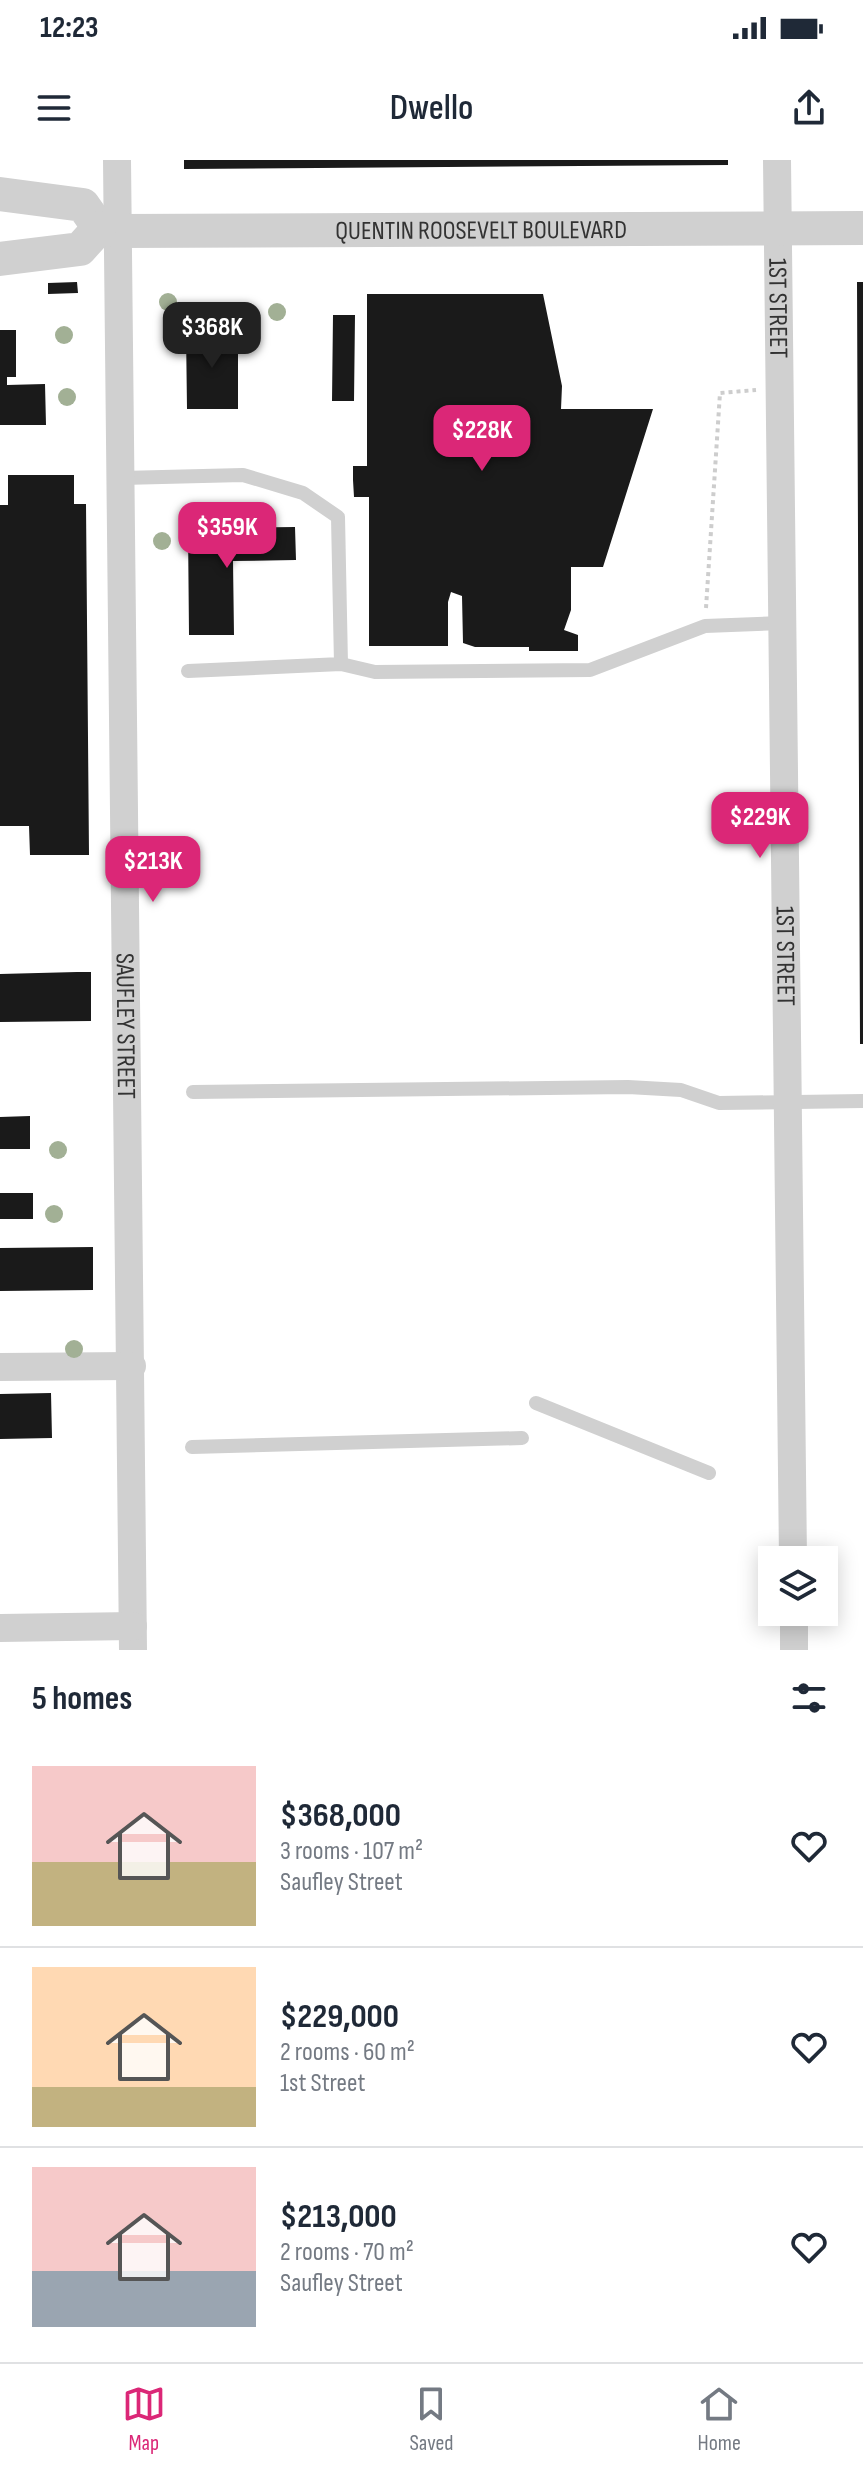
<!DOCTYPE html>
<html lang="en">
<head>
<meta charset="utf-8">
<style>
  :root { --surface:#fff; --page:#f6f6f7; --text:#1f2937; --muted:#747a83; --line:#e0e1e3; --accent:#db2777 }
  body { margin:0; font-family:"Sofia Sans Condensed",sans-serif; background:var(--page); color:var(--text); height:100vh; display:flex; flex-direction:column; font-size:30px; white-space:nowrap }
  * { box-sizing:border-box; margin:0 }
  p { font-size:26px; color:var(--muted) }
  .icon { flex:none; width:44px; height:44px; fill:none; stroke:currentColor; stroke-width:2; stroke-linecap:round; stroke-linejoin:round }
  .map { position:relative; height:1490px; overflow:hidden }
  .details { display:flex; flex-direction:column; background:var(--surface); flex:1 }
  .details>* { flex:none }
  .tools { position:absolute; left:758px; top:1386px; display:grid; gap:16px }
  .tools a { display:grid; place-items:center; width:80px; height:80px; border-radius:0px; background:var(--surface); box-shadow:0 4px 20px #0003; font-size:40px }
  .price { position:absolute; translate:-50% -68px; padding:0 18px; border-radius:16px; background:var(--accent); color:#fff; font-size:26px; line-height:52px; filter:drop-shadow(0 2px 4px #0008) }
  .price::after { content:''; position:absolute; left:50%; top:48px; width:24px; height:18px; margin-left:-12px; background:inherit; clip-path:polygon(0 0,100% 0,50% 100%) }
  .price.on { background:#222; color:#fff }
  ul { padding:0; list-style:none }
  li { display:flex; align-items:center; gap:24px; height:200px; padding:0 32px }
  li+li { border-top:2px solid var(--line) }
  li span { display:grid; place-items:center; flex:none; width:224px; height:160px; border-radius:0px; color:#555 }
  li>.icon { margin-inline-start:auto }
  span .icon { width:96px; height:96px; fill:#fffc; stroke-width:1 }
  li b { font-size:34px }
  h2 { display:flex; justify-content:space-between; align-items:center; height:96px; padding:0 32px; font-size:34px }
  .status { display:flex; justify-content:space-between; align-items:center; height:56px; padding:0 40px; background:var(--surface); direction:ltr }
  .status svg { height:22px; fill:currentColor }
  header { display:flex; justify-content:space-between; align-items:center; height:104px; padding:0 32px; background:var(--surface); font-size:36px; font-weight:600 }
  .tabs { display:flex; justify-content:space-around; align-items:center; height:112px; border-top:2px solid var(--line); background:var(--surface); font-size:22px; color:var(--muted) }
  .tabs a { display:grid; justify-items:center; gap:4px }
  .tabs .on { color:var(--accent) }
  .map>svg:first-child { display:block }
  .building { fill:#1a1a1a }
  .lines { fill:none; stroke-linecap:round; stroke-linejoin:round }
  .path { stroke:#cdcdcd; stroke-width:4; stroke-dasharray:4 4; stroke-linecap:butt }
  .service { stroke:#d0d0d0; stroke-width:14 }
  .minor { stroke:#d0d0d0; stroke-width:28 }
  .tertiary { stroke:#d0d0d0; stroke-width:34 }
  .tree { fill:#a2b095 }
  .labels { text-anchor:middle; stroke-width:8; stroke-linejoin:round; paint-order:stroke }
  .street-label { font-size:26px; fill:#333; stroke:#fff }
</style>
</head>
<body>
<div class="status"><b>12:23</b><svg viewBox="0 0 49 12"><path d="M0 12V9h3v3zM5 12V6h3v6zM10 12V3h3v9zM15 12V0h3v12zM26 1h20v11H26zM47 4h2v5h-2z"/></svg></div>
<header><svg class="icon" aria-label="menu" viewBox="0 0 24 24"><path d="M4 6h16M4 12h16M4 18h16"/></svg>Dwello<svg class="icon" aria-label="share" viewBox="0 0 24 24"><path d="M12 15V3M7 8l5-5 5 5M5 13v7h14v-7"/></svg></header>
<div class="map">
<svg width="863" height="1490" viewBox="0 0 863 1490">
  <rect width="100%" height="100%" fill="#fff"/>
  <!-- building -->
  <path class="building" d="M184,0h544v5l-544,4z
    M77,122l1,11 -30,1v-11z
    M857,122h6v762h-3z
    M367,134h176l19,92 -1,23h92l-50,158h-32v43l-7,20 14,5v16h-49v-4h-54l-12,-4 -1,-47 -11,-4 -3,10v44h-79v-149h-15l-1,-17v-14h14z
    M333,155h22l-1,86h-22z
    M0,170h16v47h-9v8l38,-1 1,41h-46z
    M186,171h52v78h-51z
    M8,315h66v29h12l3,351h-59l-1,-29h-29v-321h8z
    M295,367l1,33 -63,1 1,74h-45l-1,-107z
    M77,812h14v49l-91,1v-48z
    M30,956v33h-30v-32z
    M0,1033h33v26h-33z
    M93,1087v43l-93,1v-43z
    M51,1233l1,45 -52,1v-45z"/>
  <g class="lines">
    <!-- path -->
    <path class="path" d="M706,448l14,-215 36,-3"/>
    <!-- service -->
    <path class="service" d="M122,318l121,-3 60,18 35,24 3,147
      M188,511l153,-7 34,8 215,-2 115,-44 76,-3
      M193,932l435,-5 53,3 38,13 144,-2
      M536,1243l173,70
      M192,1287l330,-9"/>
    <!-- minor -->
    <g class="minor">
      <path id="s1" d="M117,0l16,1490"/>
      <path id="s2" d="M777,0l16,1400"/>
      <path d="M0,1207l132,-1"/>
      <path d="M794,1452v38"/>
      <path d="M0,1468l133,-2"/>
    </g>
    <!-- tertiary -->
    <g class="tertiary">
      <path id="s3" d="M0,34l83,11 16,23 20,3 744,-3"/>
      <path d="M0,99l80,-10 19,-21"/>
    </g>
  </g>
  <!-- trees -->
  <g class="tree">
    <circle cx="168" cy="142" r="9"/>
    <circle cx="277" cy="152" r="9"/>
    <circle cx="194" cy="159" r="9"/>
    <circle cx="64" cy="175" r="9"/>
    <circle cx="67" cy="237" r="9"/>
    <circle cx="162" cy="381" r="9"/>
    <circle cx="58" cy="990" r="9"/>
    <circle cx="54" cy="1054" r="9"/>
    <circle cx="74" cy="1189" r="9"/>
  </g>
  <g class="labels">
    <!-- street labels -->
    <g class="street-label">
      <text dy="9" stroke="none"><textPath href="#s3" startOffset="494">QUENTIN ROOSEVELT BOULEVARD</textPath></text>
      <text dy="9" stroke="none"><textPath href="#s2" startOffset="148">1ST STREET</textPath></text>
      <text dy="9" stroke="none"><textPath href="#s2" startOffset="796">1ST STREET</textPath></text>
      <text dy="9" stroke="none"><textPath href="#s1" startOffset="866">SAUFLEY STREET</textPath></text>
    </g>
  </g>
</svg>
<div class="tools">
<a><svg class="icon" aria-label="layers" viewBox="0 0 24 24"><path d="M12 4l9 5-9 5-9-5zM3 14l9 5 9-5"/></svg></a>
</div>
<b class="price on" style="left:212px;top:210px">$368K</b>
<b class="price" style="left:482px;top:313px">$228K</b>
<b class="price" style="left:227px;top:410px">$359K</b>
<b class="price" style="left:760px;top:700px">$229K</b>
<b class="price" style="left:153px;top:744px">$213K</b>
</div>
<section class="details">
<h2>5 homes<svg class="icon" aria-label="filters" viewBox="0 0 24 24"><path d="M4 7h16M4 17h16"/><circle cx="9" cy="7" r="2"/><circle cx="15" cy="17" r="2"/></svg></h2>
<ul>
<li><span style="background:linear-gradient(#f6c9c9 60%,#c2b280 0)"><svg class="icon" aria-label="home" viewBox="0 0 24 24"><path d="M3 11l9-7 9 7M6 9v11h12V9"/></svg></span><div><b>$368,000</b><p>3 rooms · 107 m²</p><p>Saufley Street</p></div><svg class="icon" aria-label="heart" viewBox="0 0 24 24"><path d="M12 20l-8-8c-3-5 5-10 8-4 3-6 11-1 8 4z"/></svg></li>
<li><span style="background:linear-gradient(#ffd9b3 75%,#c2b280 0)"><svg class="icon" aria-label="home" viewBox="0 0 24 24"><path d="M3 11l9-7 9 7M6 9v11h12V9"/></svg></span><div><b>$229,000</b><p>2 rooms · 60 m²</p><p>1st Street</p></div><svg class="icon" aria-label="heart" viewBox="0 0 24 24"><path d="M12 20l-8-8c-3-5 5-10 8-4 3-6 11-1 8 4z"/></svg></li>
<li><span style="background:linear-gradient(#f6c9c9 65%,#9aa5b1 0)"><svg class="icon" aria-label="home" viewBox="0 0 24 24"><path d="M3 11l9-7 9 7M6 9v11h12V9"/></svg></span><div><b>$213,000</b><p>2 rooms · 70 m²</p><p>Saufley Street</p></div><svg class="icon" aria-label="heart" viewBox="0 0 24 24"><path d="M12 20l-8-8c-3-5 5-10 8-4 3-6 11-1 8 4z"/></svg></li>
</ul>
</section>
<nav class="tabs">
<a class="on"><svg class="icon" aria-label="map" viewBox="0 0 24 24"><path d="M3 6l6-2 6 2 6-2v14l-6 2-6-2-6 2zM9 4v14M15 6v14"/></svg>Map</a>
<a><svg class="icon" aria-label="saved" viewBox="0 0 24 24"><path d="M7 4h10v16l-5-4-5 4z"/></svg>Saved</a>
<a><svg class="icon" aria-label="home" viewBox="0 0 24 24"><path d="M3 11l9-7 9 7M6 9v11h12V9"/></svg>Home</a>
</nav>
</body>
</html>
